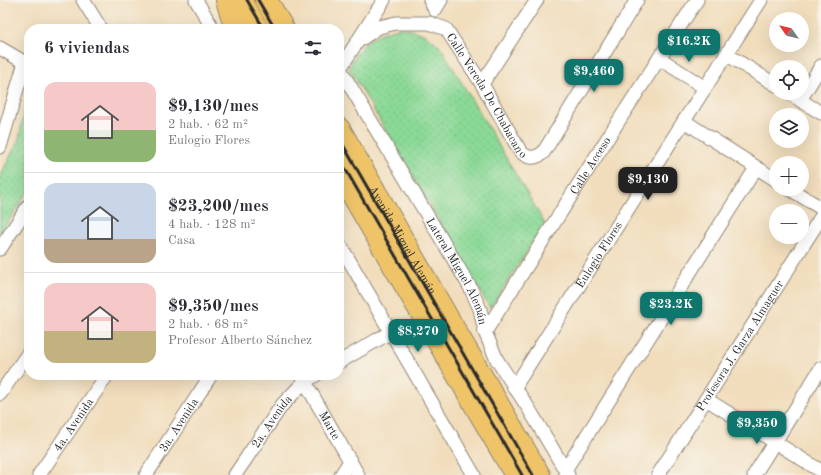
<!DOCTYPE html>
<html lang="es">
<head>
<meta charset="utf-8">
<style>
  :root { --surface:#fff; --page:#f2f2f3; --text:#2b2b33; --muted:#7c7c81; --line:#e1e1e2; --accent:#0f766e }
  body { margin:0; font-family:"Old Standard TT",serif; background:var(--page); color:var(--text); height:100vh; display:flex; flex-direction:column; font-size:15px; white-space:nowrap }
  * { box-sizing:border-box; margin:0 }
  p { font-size:13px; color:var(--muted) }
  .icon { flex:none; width:22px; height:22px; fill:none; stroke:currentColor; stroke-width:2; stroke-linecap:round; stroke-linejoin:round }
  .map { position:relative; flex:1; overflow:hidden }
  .side { position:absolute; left:24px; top:24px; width:320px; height:356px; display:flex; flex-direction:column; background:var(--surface); border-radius:16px; box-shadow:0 4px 16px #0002 }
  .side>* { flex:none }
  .needle { width:26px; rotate:304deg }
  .controls { position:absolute; left:769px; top:12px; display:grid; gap:8px }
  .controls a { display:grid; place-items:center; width:40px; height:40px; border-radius:50%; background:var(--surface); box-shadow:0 4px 16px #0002; font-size:20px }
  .price { position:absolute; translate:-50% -34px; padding:0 9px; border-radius:8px; background:var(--accent); color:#fff; font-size:13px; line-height:26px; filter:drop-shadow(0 1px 2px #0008) }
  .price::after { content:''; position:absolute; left:50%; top:24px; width:12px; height:9px; margin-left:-6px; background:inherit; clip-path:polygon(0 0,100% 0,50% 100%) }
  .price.current { background:#222; color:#fff }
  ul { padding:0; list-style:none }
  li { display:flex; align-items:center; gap:12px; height:100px; padding:0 20px }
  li+li { border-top:1px solid var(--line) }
  li span { display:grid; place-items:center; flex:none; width:112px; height:80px; border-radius:12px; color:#555 }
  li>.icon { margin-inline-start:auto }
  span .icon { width:48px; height:48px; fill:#fffc; stroke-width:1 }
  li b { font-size:17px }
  h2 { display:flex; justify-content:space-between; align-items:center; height:48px; padding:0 20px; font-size:17px }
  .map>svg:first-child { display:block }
  .grass { fill:url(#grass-dots); stroke:#5b8261 }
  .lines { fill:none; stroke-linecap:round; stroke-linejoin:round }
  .minor-casing { stroke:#8e8474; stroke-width:15 }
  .trunk-casing { stroke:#8e8474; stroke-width:24 }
  .minor { stroke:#fff; stroke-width:13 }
  .trunk { stroke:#efc469; stroke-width:22 }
  .rail { stroke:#2b2b2b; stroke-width:3 }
  .labels { text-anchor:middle; stroke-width:4; stroke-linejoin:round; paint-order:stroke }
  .street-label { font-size:12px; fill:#2b2b2b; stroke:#f7f3e8 }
</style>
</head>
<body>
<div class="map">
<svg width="821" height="475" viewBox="0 0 821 475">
  <defs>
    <pattern id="grass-dots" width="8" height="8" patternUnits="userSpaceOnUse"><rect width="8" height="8" fill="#8bd997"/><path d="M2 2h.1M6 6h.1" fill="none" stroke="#78ba82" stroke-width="1.8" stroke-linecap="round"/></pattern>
  </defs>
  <rect width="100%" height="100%" fill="#f7f3e8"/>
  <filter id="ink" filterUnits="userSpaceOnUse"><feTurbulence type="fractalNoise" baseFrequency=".025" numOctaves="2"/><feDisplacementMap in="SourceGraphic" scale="8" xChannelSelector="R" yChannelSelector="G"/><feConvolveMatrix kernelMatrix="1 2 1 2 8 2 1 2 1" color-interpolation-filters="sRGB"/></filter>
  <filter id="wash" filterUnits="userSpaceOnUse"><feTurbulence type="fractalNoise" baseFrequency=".012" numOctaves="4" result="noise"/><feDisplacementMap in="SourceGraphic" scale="16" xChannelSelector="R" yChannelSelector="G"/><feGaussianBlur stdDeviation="0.9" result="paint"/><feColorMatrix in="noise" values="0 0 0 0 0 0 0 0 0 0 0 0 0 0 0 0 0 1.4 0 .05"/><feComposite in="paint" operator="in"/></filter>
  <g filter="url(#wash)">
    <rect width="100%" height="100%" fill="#f1ddbc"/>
    <!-- grass -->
    <path class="grass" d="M398,28c19,1 31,7 44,21l103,175 -55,84 -141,-240c11,-24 23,-34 49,-40z
      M29,88v102l-29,44v-57l19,-38z"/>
  </g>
  <g filter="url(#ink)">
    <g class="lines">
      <defs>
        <g id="minor">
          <path d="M83,0l18,29"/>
          <path d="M196,0l17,29"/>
          <path d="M430,0l5,10 6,-10"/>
          <path id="s1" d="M357,42l22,-15 17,-4h33l17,6 36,55 38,67c8,8 14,8 23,2l94,-153"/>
          <path d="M0,48l29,17"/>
          <path d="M726,54l50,31"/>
          <path d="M659,58l46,30"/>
          <path id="s2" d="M340,69l130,218 10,22 5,23 12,28 32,49 39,66"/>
          <path d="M339,70l45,-70"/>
          <path d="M482,84l55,-84"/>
          <path d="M789,93l32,20"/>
          <path d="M800,100l21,-34"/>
          <path d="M684,121l92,59"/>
          <path d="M0,147l25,-85"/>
          <path d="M790,189l31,19"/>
          <path d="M339,243l135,232"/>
          <path d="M0,249l29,-44"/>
          <path id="s3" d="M485,332l131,-207 81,-125"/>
          <path d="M339,362l52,-30"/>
          <path id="s4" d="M301,375l57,100"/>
          <path id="s5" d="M514,388l247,-388"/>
          <path d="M0,394l29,-42"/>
          <path d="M706,399l115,72"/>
          <path d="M565,470l191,-302"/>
          <path id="s6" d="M39,475l68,-100"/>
          <path id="s7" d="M146,475l65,-100"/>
          <path id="s8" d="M235,475l47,-70 23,-24 11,-6"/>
          <path d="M341,475l9,-14"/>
          <path id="s9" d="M658,475l163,-258"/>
          <path d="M754,475l67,-107"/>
        </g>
        <g id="trunk">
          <path d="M227,0l9,29"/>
          <path d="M240,0l17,29"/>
          <path d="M266,0l17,29"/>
          <path id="s10" d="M339,129l109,190 91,156"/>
          <path d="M339,171l177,304"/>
        </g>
      </defs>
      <!-- minor casing -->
      <use href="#minor" class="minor-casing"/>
      <!-- trunk casing -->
      <use href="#trunk" class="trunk-casing"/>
      <!-- minor -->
      <use href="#minor" class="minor"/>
      <!-- trunk -->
      <use href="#trunk" class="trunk"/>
      <!-- rail -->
      <path class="rail" d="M247,0l17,29
        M258,0l17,29
        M339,138l194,337
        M339,158l183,317"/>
    </g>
  </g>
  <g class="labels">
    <!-- street labels -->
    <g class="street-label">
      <text dy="4" stroke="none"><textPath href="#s1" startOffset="173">Calle Vereda De Chabacano</textPath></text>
      <text dy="4" stroke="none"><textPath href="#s3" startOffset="197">Calle Acceso</textPath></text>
      <text dy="4" stroke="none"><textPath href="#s10" startOffset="128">Avenida Miguel Alemán</textPath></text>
      <text dy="4" stroke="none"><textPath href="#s5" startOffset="158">Eulogio Flores</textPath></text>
      <text dy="4" stroke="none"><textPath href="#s2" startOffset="234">Lateral Miguel Alemán</textPath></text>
      <text dy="4" stroke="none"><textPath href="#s9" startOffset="153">Profesora J. Garza Almaguer</textPath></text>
      <text dy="4" stroke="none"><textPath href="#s8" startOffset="65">2a. Avenida</textPath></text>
      <text dy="4" stroke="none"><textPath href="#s6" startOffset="61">4a. Avenida</textPath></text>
      <text dy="4" stroke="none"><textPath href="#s7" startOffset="60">3a. Avenida</textPath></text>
      <text dy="4" stroke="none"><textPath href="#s4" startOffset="58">Marte</textPath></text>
    </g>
  </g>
</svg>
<div class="controls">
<a><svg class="needle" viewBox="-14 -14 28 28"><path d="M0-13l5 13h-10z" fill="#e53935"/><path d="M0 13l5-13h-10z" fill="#7c7c81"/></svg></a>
<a><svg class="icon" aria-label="locate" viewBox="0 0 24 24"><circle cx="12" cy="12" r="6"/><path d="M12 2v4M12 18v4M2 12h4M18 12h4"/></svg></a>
<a><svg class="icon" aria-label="layers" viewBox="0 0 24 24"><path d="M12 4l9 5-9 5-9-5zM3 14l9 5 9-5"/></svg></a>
<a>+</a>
<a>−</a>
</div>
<b class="price" style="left:689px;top:63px">$16.2K</b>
<b class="price" style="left:594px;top:93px">$9,460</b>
<b class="price current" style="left:648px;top:201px">$9,130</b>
<b class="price" style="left:671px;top:326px">$23.2K</b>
<b class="price" style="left:418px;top:353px">$8,270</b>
<b class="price" style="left:757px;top:445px">$9,350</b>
<section class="side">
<h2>6 viviendas<svg class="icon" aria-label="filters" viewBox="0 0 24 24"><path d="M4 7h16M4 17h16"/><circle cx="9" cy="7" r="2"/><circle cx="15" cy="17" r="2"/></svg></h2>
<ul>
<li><span style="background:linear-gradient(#f6c9c9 60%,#8fb573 0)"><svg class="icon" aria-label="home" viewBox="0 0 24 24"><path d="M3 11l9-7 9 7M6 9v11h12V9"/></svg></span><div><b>$9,130/mes</b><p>2 hab. · 62 m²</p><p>Eulogio Flores</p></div></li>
<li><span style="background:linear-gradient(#c9d6e8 70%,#b9a48a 0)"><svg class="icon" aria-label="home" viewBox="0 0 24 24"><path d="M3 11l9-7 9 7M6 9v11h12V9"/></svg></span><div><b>$23,200/mes</b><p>4 hab. · 128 m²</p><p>Casa</p></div></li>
<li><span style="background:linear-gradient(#f6c9c9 60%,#c2b280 0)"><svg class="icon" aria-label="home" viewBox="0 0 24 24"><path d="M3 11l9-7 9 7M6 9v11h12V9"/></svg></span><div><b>$9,350/mes</b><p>2 hab. · 68 m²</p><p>Profesor Alberto Sánchez</p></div></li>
</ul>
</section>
</div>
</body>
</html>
